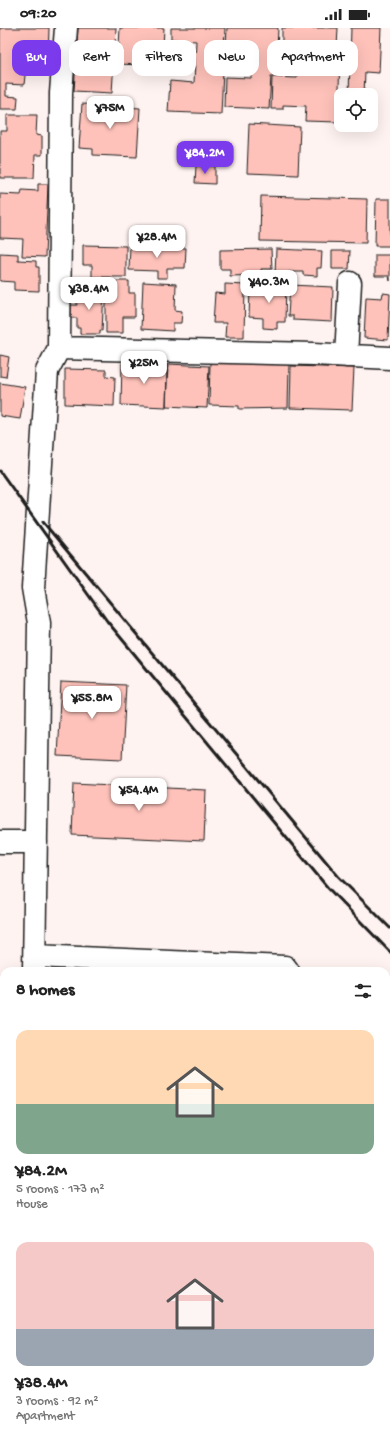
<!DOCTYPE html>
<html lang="en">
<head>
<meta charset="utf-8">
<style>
  :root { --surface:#fff; --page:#f6f6f6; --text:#222; --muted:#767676; --accent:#7c3aed }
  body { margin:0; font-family:"Gochi Hand",sans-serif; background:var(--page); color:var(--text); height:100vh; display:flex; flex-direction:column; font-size:15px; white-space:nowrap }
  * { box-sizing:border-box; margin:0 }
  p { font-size:13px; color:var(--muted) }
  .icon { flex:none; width:22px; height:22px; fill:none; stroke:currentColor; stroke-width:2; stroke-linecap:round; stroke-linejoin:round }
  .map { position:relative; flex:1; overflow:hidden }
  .details { position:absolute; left:0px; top:939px; width:390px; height:480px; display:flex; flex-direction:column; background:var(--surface); border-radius:12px 12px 0 0; box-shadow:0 4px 16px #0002 }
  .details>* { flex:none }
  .banner { position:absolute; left:12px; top:12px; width:366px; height:36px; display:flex; gap:8px }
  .fabs { position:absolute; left:334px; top:60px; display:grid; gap:8px }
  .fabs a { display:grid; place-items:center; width:44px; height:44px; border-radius:8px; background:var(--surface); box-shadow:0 4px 16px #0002; font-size:20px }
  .price { position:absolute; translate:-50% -34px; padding:0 9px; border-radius:8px; background:#fff; color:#222; font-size:13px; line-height:26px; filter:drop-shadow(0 1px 2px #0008) }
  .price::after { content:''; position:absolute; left:50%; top:24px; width:12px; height:9px; margin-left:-6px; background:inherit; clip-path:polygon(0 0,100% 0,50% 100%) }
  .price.selected { background:var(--accent); color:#fff }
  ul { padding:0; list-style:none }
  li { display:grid; align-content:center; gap:8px; height:212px; padding:0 16px }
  li span { display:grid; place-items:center; height:124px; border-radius:12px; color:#555 }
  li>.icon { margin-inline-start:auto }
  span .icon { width:72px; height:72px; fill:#fffc; stroke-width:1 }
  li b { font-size:17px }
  h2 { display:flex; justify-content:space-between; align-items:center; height:48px; padding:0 16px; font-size:17px }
  .tag { padding:0 14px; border-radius:12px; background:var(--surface); box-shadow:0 4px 16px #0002; font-size:14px; line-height:36px }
  .tag.selected { background:var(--accent); color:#fff }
  .status { display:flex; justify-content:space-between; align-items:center; height:28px; padding:0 20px; background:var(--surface); direction:ltr }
  .status svg { height:11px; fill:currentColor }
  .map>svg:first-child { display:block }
  .water { fill:#84cfe5; stroke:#5a8795 }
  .building { fill:#fec2ba; stroke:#1c1c1c }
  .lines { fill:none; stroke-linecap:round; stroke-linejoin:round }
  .lane-casing { stroke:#1c1c1c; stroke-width:19 }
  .street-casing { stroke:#1c1c1c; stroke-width:25 }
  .lane { stroke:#fff; stroke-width:16 }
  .street { stroke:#fff; stroke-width:22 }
  .rail { stroke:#1c1c1c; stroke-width:3 }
</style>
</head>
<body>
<div class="status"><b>09:20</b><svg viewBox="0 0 49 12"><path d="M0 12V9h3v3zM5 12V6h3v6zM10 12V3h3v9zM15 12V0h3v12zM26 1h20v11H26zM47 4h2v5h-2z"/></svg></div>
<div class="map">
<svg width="390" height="1419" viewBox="0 0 390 1419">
  <rect width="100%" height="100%" fill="#fff3f1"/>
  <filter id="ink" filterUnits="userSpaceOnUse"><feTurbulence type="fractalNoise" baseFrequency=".025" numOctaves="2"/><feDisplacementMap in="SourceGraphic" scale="8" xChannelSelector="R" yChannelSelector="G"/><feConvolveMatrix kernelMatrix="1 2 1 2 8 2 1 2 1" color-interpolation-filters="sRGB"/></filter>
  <g filter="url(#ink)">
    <!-- water -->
    <path class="water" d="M386,1225h4v194h-307v-4h303z"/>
    <!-- building -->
    <path class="building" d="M0,0h49l-1,31 -33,-2v9h11l-2,19 -18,-1v12l12,1 -1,12h-17z
      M78,0h38l-4,65 -38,-2z
      M120,0h44l-2,38 -44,-2z
      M171,0h54l-4,86 -53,-2 2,-31 24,2 2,-42 -25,-2z
      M227,0h51l-2,48h-5l-2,33 -45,-2 1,-30 26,1 1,-31 -26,-1z
      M282,0h56l-1,19h-11v8h14l-2,67 -33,-1 1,-15 -23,-1v4h-12l1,-32 25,1 1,-28 -16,-1z
      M351,0h30l-2,45 -14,-1 -1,23h-15z
      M82,76l58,4 -3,49 -44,-2v-6l-14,-1z
      M7,87h30l-1,20 6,1v19h-7l-1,23h-34v-47h7z
      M249,96l51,3 -2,48 -51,-2z
      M196,138h19v18l-20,-1z
      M38,156h10l-3,73 -23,-1 1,-17 -23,-1v-44l21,1 1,-5 16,1z
      M261,168l106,3 -1,44 -106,-2z
      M376,171h14v47h-15z
      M83,217l43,1v31h-34v-12h-9z
      M130,218l56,2 -1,20h-18v10h-10v-7l-28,-1z
      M271,221l1,20h-11l1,6 -32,1v-7h-10v-19z
      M276,221l46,2 -1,17h-4v8l-14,-1v-3h-15v3h-13z
      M332,223h18l-1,18h-17z
      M0,225l18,1v6l18,1v6h3v24l-25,-1v-8l-14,-1z
      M375,227h15v26l-1,-5h-14z
      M110,253h19v12h6v24h-12v16h-17v-42l4,1z
      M143,254l33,2 -1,26 7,1 -1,12h-8v8l-32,-2z
      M263,254l23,1 -1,39h-8v7l-14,-1v-10l-14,-1 1,-28 12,1z
      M225,256l20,1 -1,52h-19l1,-14h-13l2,-30 10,1z
      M290,257l43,2 -1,35 -39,-2v-4h-5z
      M78,261l26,1 -2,41 -2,-1v4h-20v-6h-3v-10h-6v-13h6z
      M383,265l7,1 -2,46 -24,-2 2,-41 16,1z
      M0,327l9,2 -3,20 -6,-1z
      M210,334l79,2 -1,44 -49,1v-3l-30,-1z
      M122,335l45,1 -1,43 -45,-2z
      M168,336l41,2 -2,42 -41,-2z
      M291,338l63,2 -2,42 -62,-2z
      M65,341l41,1v6l9,1 -1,29 -49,-2z
      M0,355l25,4 -5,32 -20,-3z
      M61,654l65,3 -4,74 -65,-3z
      M74,755l132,7 -2,51 -132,-6z"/>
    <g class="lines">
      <defs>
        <path id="lane" d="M386,1199l4,1"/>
        <path id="street" d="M59,320l255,6 76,4
          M346,328l4,-73
          M0,814h36
          M35,928l250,11 3,4
          M34,943l5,-348 -6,-35 14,-217 12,-23 2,-255 5,-65
          M0,1305h4
          M46,1415v4"/>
      </defs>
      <!-- lane casing -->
      <use href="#lane" class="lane-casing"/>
      <!-- street casing -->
      <use href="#street" class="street-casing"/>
      <!-- lane -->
      <use href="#lane" class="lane"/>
      <!-- street -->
      <use href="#street" class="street"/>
      <!-- rail -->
      <path class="rail" d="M0,443l107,150 221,267 62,64
        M43,494l295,354 52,52"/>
    </g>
  </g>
</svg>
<div class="fabs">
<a><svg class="icon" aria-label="locate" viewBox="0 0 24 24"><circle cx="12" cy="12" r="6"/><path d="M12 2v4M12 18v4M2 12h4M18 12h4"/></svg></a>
</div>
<b class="price" style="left:110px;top:102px">¥75M</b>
<b class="price selected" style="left:205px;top:147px">¥84.2M</b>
<b class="price" style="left:157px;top:231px">¥28.4M</b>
<b class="price" style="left:269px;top:276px">¥40.3M</b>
<b class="price" style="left:89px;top:283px">¥38.4M</b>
<b class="price" style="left:144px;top:357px">¥25M</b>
<b class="price" style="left:92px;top:692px">¥55.8M</b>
<b class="price" style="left:139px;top:784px">¥54.4M</b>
<div class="banner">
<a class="tag selected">Buy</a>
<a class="tag">Rent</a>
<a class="tag">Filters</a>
<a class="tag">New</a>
<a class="tag">Apartment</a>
</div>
<section class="details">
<h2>8 homes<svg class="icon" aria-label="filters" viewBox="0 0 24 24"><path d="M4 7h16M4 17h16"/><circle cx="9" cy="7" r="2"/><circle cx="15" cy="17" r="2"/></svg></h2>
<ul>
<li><span style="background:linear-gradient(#ffd9b3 60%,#7fa58c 0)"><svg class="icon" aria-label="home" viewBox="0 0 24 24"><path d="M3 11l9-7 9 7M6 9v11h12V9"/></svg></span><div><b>¥84.2M</b><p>5 rooms · 173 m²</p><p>House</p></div></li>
<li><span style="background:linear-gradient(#f6c9c9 70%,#9aa5b1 0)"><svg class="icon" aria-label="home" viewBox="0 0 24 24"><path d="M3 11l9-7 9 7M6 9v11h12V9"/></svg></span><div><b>¥38.4M</b><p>3 rooms · 92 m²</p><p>Apartment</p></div></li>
</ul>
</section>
</div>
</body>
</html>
